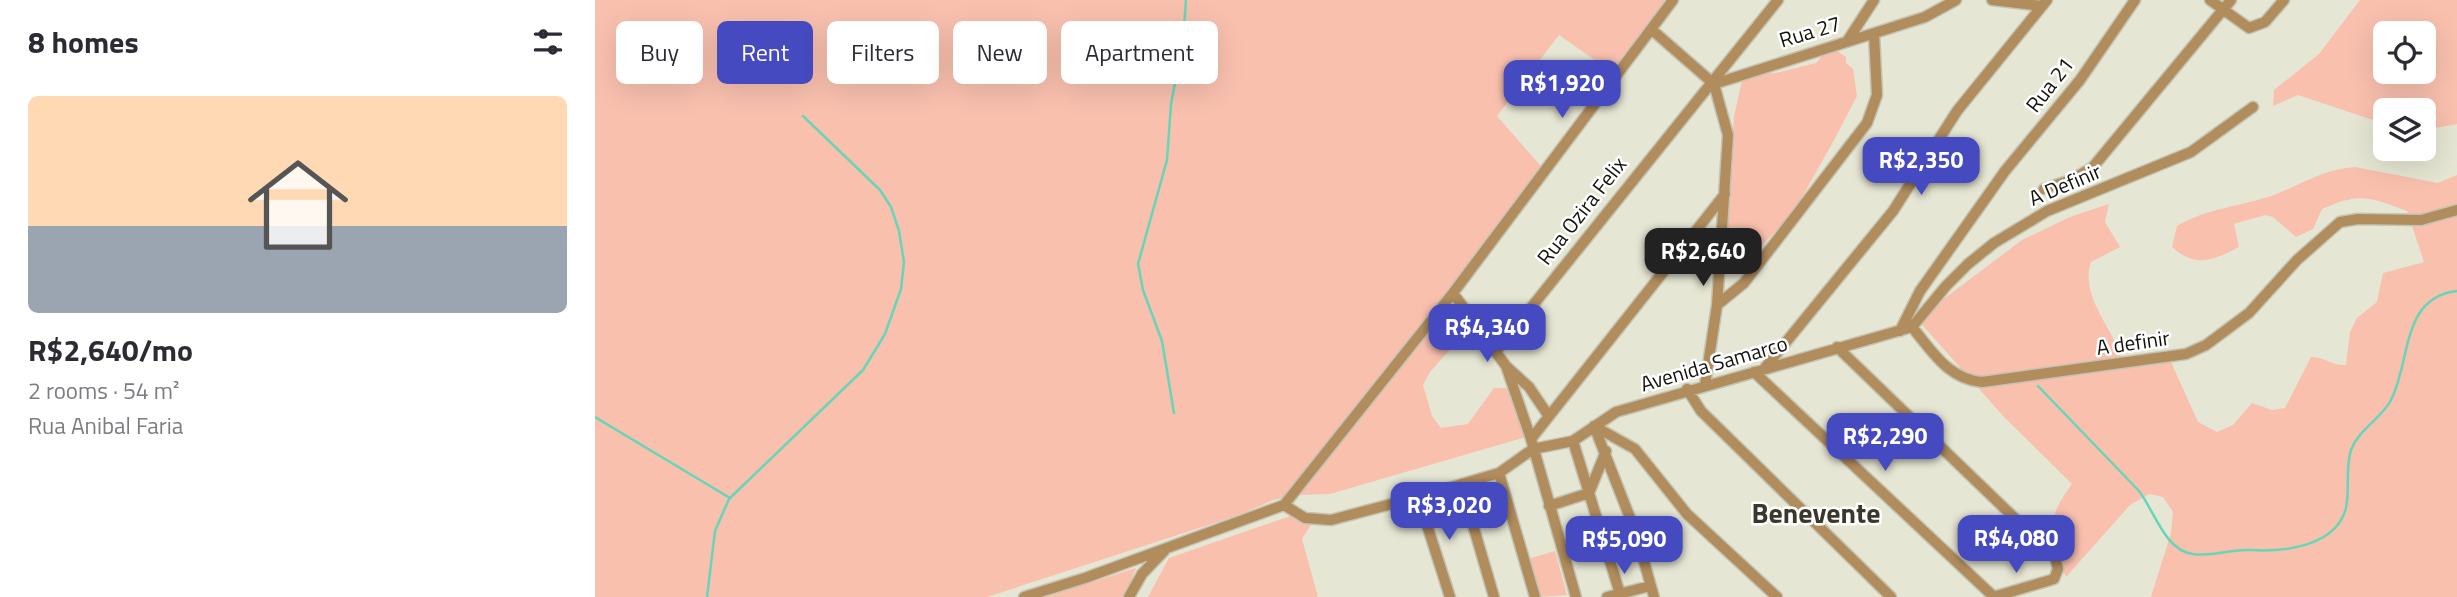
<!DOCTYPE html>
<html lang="en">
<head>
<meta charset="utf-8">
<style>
  :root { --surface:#fff; --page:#f2f2f3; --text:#2b2b33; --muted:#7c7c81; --line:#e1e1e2; --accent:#464ac0 }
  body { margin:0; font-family:"Titillium Web",sans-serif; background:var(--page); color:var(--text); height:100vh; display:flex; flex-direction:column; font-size:26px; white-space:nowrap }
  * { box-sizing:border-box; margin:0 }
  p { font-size:23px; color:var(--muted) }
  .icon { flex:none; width:38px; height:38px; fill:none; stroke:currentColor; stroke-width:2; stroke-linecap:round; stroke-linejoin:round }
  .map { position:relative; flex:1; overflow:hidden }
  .sheet { display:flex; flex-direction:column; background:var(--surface); width:595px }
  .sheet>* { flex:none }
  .top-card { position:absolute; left:21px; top:21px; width:665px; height:63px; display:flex; gap:14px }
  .buttons { position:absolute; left:1778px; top:21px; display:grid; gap:14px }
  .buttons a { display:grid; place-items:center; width:63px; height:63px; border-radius:10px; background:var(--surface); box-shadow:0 7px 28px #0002; font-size:35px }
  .price { position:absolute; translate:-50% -60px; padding:0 16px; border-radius:14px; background:var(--accent); color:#fff; font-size:23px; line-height:46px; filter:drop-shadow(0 2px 4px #0008) }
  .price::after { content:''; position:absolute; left:50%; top:42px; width:21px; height:16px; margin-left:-10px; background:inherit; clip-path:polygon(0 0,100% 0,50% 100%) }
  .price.selected { background:#222; color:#fff }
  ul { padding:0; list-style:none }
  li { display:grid; align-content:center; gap:14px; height:371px; padding:0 28px }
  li+li { border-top:2px solid var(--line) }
  li span { display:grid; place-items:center; height:217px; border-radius:10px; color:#555 }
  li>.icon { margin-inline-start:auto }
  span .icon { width:126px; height:126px; fill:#fffc; stroke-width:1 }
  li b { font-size:30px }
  h2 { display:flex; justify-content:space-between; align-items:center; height:84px; padding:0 28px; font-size:30px }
  .pill { padding:0 24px; border-radius:10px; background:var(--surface); box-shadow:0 7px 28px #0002; font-size:24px; line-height:63px }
  .pill.selected { background:var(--accent); color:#fff }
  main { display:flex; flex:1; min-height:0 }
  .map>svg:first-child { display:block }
  .green { fill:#f9c0ae; fill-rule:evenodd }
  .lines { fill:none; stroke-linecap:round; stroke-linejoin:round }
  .stream { stroke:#66d6b9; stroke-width:2.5 }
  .minor-casing { stroke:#c4c4b4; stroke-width:13 }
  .minor { stroke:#b18c5d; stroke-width:10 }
  .labels { text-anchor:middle; stroke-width:5; stroke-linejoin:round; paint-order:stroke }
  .street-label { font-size:21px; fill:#12120c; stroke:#fff }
  .district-label { font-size:28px; font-weight:bold; fill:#39382a; stroke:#fff }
</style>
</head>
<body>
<main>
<section class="sheet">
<h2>8 homes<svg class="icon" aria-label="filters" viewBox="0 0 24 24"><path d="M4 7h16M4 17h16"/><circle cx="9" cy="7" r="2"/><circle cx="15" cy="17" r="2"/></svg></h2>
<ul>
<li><span style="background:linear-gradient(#ffd9b3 60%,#9aa5b1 0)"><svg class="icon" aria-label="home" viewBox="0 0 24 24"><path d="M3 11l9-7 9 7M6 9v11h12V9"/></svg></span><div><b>R$2,640/mo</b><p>2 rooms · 54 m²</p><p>Rua Anibal Faria</p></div></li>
</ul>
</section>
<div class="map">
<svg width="1862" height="597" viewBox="0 0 1862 597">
  <rect width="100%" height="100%" fill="#e6e6d4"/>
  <!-- green -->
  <path class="green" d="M0,0h1078l-54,77 -60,-42 -62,81 49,56 -77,104 -34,53 19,16 -24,27 -7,13 9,31 9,12 27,-4 26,-36h12l27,47 -203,59 -30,1 -27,5 -34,15 -252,82h-392z
    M1765,0h97v124l-33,6v-20h-39v14l-87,-29 -25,11 1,-16 45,-36zM1790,33h39v39h-39z
    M1235,46l16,11v6l7,6 4,27 -24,46 -41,73 -28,28 -19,25 -20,-7 9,-144 9,-42 33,-2 40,-10z
    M1760,167l83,16 19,-8v422h-306l20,-64 2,-21 -10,-15 -14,-3 -19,11 -64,72c-18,-40 -22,-55 6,-93l-68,-67 -87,-98 105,-79 48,-23 39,-13 -4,18 15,25 -29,15c-12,35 24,67 31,99l37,-2 12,3 27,60 19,10 16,-7 19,-22 20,7 13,-2 26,-51c14,0 21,9 35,8l4,-33 7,-14 20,-16 6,-29 41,-11 -17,-51c-38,-14 -47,-19 -85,-2l-9,20 -17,8 -23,-20 -8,-2 -31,9 5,23c-26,14 -44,21 -67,0l5,-21c30,-18 65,-20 97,-31 28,-11 50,-26 81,-28z
    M724,512l-17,27 16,58h-170l21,-39 127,-44z
    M960,551l12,44 -28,2 -11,-38z
    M541,568l-11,29h-79z"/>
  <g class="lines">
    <!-- stream -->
    <path class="stream" d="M1443,386l101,105c15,19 26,60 54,63 19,3 38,-5 58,-4 32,2 85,-3 95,-42 4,-19 -1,-39 5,-58 7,-20 30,-31 40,-50 20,-39 10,-103 66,-109
      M579,413l-12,-72 -19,-51 -5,-26 29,-104 4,-56 12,-63 3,-41
      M0,417l135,81
      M112,597l8,-66 14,-32 134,-129 22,-36 16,-45 3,-27 -5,-31 -8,-24 -11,-17 -77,-74"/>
    <defs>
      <path id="minor" d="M1397,0l50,6
        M1615,0l39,28 16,-6 19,-22
        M1056,29l63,55
        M1253,40l26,-40
        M1119,84l211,-67 31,-17
        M1449,189l27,-9 22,-13 138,-167
        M858,293l53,73 23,21 19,28
        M1122,305l27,-22 123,-160 10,-28 -3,-61
        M1317,327c20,24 36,52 70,55l204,-28 20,-9 43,-32 48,-53 43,-38 18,-3 63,1 36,-10
        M1305,331l20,-40 85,-120 75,-91 55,-80
        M1242,347l218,210 3,12 -4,10 -61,18
        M902,350l281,-350
        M911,366l25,73 45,158
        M1169,369l129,-158 64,-100 90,-111
        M1159,372l240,225
        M1110,385l12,-80 11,-170 -14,-51
        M1092,389l14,22 190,186
        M999,426l41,23 52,65 90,83
        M999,426l42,107 18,64
        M936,439l194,-245
        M978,441l48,156
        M904,473l36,124
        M866,484l33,113
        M823,497l32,100
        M689,505l21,13 26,2 87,-23 81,-24 34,-24 40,-8 43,-29 296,-85 34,-41 22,-22 26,-21 53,-32 144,-59 62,-45
        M954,506l40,-13 17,-42
        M429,597l61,-19 199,-73 169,-212 220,-293
        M534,597l13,-23 23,-24
        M1012,597l43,-11"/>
    </defs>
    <!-- minor casing -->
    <use href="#minor" class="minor-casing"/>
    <!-- minor -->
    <use href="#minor" class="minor"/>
  </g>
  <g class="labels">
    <!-- street labels -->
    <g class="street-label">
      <text transform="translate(1215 32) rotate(-17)" y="7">Rua 27</text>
      <text transform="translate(1455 85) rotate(-52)" y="7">Rua 21</text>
      <text transform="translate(1470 185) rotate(-23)" y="7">A Definir</text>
      <text transform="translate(987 211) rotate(-52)" y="7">Rua Ozira Felix</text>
      <text transform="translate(1538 343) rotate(-8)" y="7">A definir</text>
      <text transform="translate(1119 364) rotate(-16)" y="7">Avenida Samarco</text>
    </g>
    <!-- district labels -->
    <g class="district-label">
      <text x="1221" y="523">Benevente</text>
    </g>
  </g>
</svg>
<div class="buttons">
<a><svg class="icon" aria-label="locate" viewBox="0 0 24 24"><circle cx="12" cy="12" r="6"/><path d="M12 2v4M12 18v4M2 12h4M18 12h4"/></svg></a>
<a><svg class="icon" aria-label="layers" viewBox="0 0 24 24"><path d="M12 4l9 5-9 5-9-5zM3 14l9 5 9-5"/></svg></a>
</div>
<b class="price" style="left:967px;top:120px">R$1,920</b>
<b class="price" style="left:1326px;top:197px">R$2,350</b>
<b class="price selected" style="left:1108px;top:288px">R$2,640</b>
<b class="price" style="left:892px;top:364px">R$4,340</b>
<b class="price" style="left:1290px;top:473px">R$2,290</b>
<b class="price" style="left:854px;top:542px">R$3,020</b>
<b class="price" style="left:1421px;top:575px">R$4,080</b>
<b class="price" style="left:1029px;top:576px">R$5,090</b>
<div class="top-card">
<a class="pill">Buy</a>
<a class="pill selected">Rent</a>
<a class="pill">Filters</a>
<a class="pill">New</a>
<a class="pill">Apartment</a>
</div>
</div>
</main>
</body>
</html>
